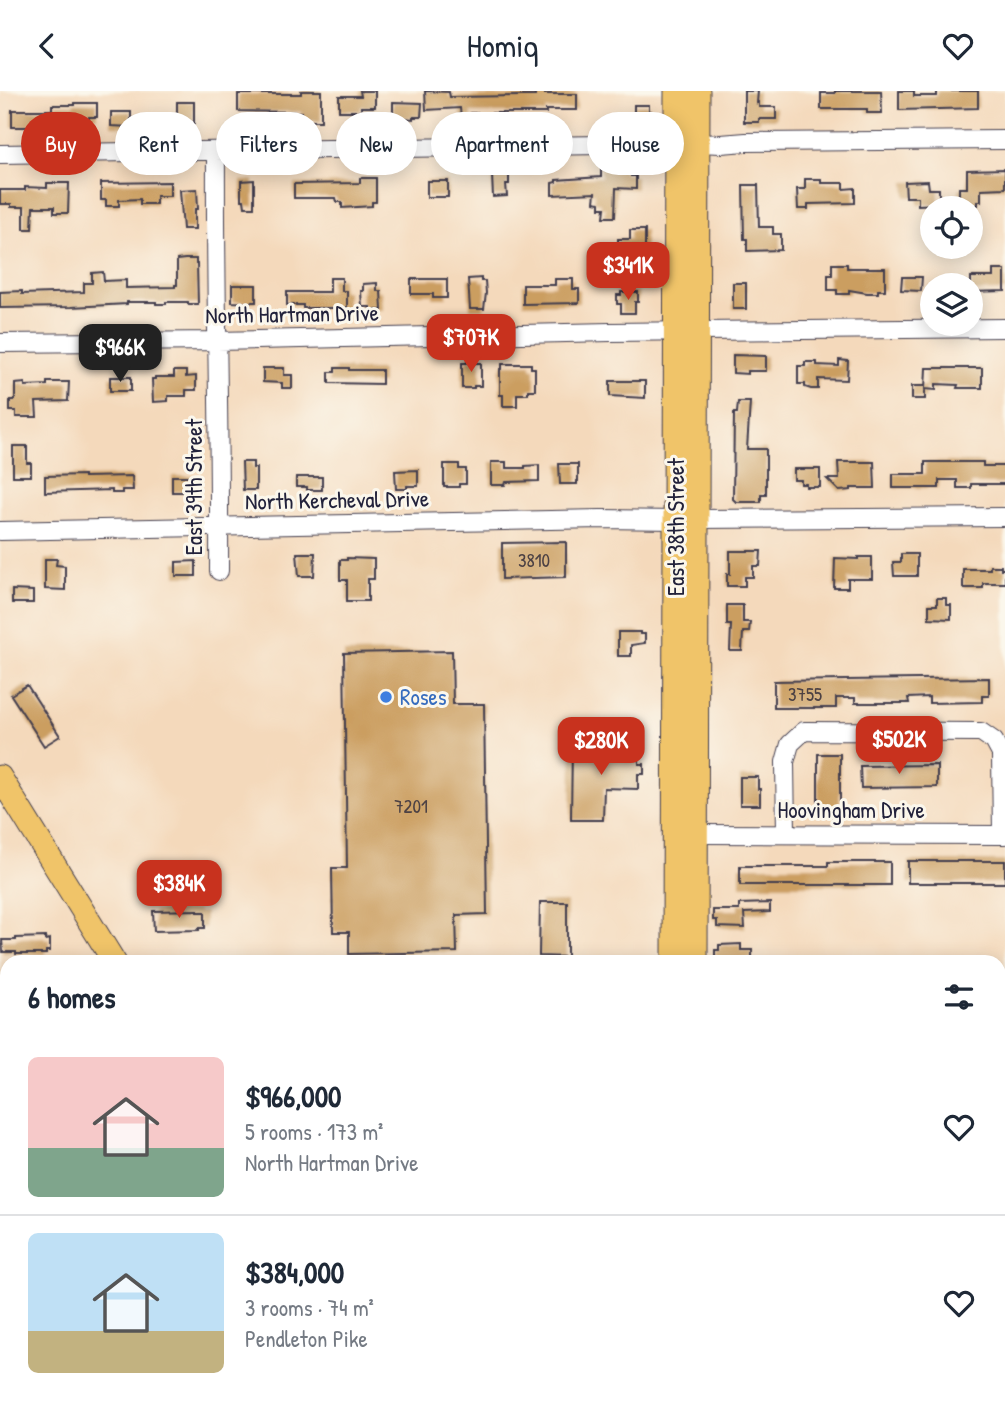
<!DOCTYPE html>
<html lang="en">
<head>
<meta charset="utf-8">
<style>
  :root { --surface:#fff; --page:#f2f2f3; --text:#1f2937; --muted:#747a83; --line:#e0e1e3; --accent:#c8321e }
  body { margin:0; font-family:"Patrick Hand",sans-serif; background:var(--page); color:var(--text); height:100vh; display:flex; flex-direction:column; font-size:26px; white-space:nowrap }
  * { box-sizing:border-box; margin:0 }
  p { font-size:23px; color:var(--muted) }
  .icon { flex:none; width:38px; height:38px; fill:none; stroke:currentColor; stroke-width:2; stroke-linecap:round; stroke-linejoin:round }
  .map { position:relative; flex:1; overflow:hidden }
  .details { position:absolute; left:0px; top:864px; width:1006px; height:450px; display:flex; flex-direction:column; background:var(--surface); border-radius:21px 21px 0 0; box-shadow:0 4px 18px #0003 }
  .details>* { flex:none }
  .guide { position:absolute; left:21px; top:21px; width:964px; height:63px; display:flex; gap:14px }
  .controls { position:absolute; left:920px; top:105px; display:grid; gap:14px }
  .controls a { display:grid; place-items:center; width:63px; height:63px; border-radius:50%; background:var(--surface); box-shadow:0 4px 18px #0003; font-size:35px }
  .price { position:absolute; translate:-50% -60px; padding:0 16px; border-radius:14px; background:var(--accent); color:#fff; font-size:23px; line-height:46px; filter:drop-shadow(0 2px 4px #0008) }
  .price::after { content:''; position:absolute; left:50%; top:42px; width:21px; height:16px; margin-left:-10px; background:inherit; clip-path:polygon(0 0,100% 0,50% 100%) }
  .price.active { background:#222; color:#fff }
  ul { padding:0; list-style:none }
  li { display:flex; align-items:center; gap:21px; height:175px; padding:0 28px }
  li+li { border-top:2px solid var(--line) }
  li span { display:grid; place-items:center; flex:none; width:196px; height:140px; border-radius:10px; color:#555 }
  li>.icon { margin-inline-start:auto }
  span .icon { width:84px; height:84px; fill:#fffc; stroke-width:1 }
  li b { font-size:30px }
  h2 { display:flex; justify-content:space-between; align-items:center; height:84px; padding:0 28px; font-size:30px }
  .tag { padding:0 24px; border-radius:32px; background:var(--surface); box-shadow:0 4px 18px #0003; font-size:24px; line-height:63px }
  .tag.active { background:var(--accent); color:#fff }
  header { display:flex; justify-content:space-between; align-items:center; height:91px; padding:0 28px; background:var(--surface); font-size:32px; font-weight:600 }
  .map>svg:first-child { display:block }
  .building { fill:#cb9e61 }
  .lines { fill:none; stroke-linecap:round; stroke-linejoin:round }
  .minor-casing { stroke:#423d4e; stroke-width:20 }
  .major-casing { stroke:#423d4e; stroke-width:25 }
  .minor { stroke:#fff; stroke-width:18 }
  .major { stroke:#f0c469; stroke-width:23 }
  .shop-dot { fill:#3f7fe0; stroke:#fbf7ec; stroke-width:2.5 }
  .labels { text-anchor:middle; stroke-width:6; stroke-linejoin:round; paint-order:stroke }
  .number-label { font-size:19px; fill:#4c4144 }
  .street-label { font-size:23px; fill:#22223b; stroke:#fbf7ec }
  .shop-label { font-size:23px; fill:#366cbe; stroke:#fbf7ec; text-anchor:start }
</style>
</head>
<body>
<header><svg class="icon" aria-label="back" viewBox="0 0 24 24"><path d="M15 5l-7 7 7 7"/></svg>Homiq<svg class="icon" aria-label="heart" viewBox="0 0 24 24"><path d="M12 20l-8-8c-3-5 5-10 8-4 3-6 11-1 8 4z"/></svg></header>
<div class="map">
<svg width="1005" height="1313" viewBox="0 0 1005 1313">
  <rect width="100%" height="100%" fill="#fbf7ec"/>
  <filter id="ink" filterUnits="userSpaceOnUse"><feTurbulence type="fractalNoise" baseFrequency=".0143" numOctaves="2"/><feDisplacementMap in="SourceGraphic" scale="14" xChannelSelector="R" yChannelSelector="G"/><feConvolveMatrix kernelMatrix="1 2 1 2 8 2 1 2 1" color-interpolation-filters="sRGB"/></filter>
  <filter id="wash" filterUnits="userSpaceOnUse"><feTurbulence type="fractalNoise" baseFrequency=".00686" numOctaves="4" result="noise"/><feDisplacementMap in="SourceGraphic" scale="28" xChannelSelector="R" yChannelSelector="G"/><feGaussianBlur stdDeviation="1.57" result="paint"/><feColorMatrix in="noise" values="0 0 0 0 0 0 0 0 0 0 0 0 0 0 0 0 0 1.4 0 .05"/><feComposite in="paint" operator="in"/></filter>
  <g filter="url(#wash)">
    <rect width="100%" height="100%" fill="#f4d9bb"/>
    <g id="blocks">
      <!-- building -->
      <path class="building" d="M301,0h20v30h-20v-9l-63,-1v-17h63z
        M360,0h15v16h-14v4h-22v-15h22z
        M425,0l24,1 1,5 73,-1h12v-5h10v3h32v16h-31v3h-75v4h-10l-1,-9 -34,2z
        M744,0h14l-1,12 2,-1v5h17v12h-17v3h-15z
        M835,0h46l1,22h-15v-4h-46v-16h14z
        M899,0h15v5h23v-5h41v17l-79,2z
        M177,11h17v22h-17z
        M393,11l29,1 -1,14h-8v2l-20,-2z
        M75,12h22v14h-8v9h-30v2h-10v-1h-37v-17h40v-5h23z
        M634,14h15v6h2v14h-17z
        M111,21h20v15l-20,-1z
        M601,75h23v7h7v3h5v13l-20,-1 -1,29h-11l1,-9h-5v-5l-6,-1 1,-9 -43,2v-12l4,-1v-2l45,-3z
        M1005,78v19l-24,1v12h-3v4h-16v-4h-3v-13h8v-18z
        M494,80h9v4h6v9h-3l1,12 -14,1 -1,-22h2z
        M360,87h16v24h-4v4l-30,2v-6h-5l-1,-4h-42v-14l66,-1z
        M805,88h16v4h23v6l11,-1v15l-47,1v5h-10l-1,-20h8z
        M254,89v27h-9l-1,-7h-3v-19z
        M427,90h21v16h-21z
        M928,90l1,8h10v15l-21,1v-8h-12l-1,-15z
        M170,91v14h-14v8h-16v-5l-21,1v6h-13v-6h-5v-17z
        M47,92h22l-1,30h-14v-6h-21l-1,22h-8v-22h-13v-3h-11v-14h25v-3l22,1z
        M743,94h15l1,42h14v7h8v16l-34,1v-12h-3z
        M197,98l1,20h-3v20h-12l-3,-39z
        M630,139h15v23l-27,1v-15h12z
        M185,168h11v5h1l1,40h-10v-2h-22v2h-10v-2h-29v2l-56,3 -71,1v-16l22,-1v3l62,-2v-9h8v-10l11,-1 1,9 22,-1v8l49,-1v-2h2v-25z
        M832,173h15v4h38v22h-7v3h-11l-18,-3v4h-12v-4h-9v-15h4z
        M993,179h12v21l-34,1v-15h22z
        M902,186h20l-1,14 -20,-1z
        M330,187h12v13h5v21h-10v-4h-34v-3h-16v-13h43z
        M481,187v3h4l1,12 -2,16h-14l-2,-30z
        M411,188h36v19h-14v-4h-22z
        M555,188h18v10h6v14l-56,1v-19h32z
        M377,192v8h4l1,19h-12v-3h-8l-1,-16h2v-7z
        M733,192h13v26h-13z
        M232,194h24v17h-6v1l-18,-1z
        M621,201h17v10h-3v11h-14v-9h-4v-9h4z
        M733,264l33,1v15h-18v3l-15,-1z
        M467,269h9v3h5v23h-7v2h-12v-25h5z
        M839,269l9,1 -1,19 -29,-1v10h-7l-6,-2v-3h-7v-18h7v-4h12v3l22,1z
        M502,273h29v4h4v22h-7v4h-11v12h-14v-11h-3v-26h2z
        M263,277h21v7h8v13h-10v-5l-19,-1z
        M335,277h14v2h33v14l-53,-1v-11h6z
        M926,277h56v20h-25l1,-3 -22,-1v6l-11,-1z
        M174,280h12v6l10,-1v14h-10v6h-18v5l-15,1 -1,-23h3v-2h19z
        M110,286h21v14h-21z
        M610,290h35v17l-35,-2z
        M47,291h22l-1,19 -32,1 1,15h-21v-6h-6v-11h5v-16l10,-1v3l22,-1z
        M912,295h13v13h-13z
        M738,311h12l-3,47h19v45h-5v8h-25l-3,-3 1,-86h3z
        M13,355h14v17h4v13h-18z
        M242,371h11v6h3v22h-13z
        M491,371h15v6h19v-2l14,-1v16l-33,1 -1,3h-14z
        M838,371h36l1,26h-24v2l-12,1 -12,-12h12z
        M925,371h58v4h22v18h-34v4h-14v-8h-18v8h-46v-14h32z
        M444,373h15v5h7v15h-7v3h-15z
        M559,373h19v17h-1v3h-17z
        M794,378h26v18h-14v-3h-5v-4h-7z
        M418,379v16h-11v3h-11l-1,-18z
        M84,384v2l48,-1 1,14h-11v3h-10v-3l-67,2v-16z
        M172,385h22v16h-22z
        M296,386h26v13h-15v-3h-11z
        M566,451v35l-64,2v-36z
        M730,460h31l-1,15h-7v11h-8v9h-18v-12h3z
        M297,462h18l-1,23h-15z
        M901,463h16v22h-23l-1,-14h8z
        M858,466h14v22h-24v9h-14l1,-30 23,1z
        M347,467l27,1v20h-6v22h-21v-21h-7v-20h7z
        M45,468h12l-1,6 9,1v24l-20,-1z
        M196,470v15h-20v-14z
        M990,475h11v3h4v14h-22v5h-20v-19h27z
        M12,499l21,1v12h-21z
        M937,507h9v7h5v14l-22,-1v-13h8z
        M727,514h16v17h7l-1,10h-6l-1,19h-12l1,-26h-4z
        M618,541h22v2h5v9l-14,2v11h-13z
        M452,560l1,53h31l3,210 -31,1 1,37 -108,2v-22h-16l-1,-64h15l-3,-215z
        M989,587v18h-7v6l-53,1v-6l-21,1 1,5h-54v-5h-19v10h-62v-27z
        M27,594l33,51 -16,10 -33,-51z
        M572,655l67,1v17h5v10h-6v15l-34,-1 -1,32h-32z
        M818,663h22v62h-22z
        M937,674v22l-76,1 -1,-22z
        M740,686h18v12h2v16h-20z
        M908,770h97v22h-97z
        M828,771h62v23h-150v-19h88z
        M540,811h27v55l-28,-1z
        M770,812v9l-26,1 1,15 -28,-1v-7h-4v-10h26v-6z
        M198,819v2h7v16h-6v2l-45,1 -1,-20z
        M45,846v3l5,-1v12h-4v3h-30v-2h-13l-1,-12h14v-2z
        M741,853v6h11v9h-11v4h-26v-13h4v-5z"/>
    </g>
  </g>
  <g filter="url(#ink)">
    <use href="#blocks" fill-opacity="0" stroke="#423d4e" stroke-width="2"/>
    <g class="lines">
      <defs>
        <path id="minor" d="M698,52l23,1 25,-2 259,-2
          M216,60c-1,140 4,280 3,420
          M0,63l676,-10
          M0,252l217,-2 393,-9 395,-4
          M697,428l308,-2
          M0,440l601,-12 75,1
          M696,743l309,1
          M786,743l-1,-72 5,-18 14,-13 177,1 13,9 7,13 1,81
          M0,900h7
          M999,927h6
          M0,1092h7"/>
        <path id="major" d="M0,686l115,186
          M674,872l2,-872
          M696,872l2,-872
          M0,1281h7
          M999,1291h6
          M0,1299h7
          M387,1307l4,6
          M676,1307v6
          M706,1307h72
          M451,1313l7,-6"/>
      </defs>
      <!-- minor casing -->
      <use href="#minor" class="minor-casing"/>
      <!-- major casing -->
      <use href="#major" class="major-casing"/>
      <!-- minor -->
      <use href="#minor" class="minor"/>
      <!-- major -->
      <use href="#major" class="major"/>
    </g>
  </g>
  <!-- markers -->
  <circle class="shop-dot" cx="386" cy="606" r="7"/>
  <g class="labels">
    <!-- number labels -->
    <g class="number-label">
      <text x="534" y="476">3810</text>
      <text x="805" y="610">3755</text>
      <text x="411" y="722">7201</text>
    </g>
    <!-- street labels -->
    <g class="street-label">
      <text transform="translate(292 223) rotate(-1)" y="8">North Hartman Drive</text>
      <text transform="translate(194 396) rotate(-90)" y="8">East 39th Street</text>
      <text transform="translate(337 409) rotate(-1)" y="8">North Kercheval Drive</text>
      <text transform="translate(676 436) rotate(-90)" y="8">East 38th Street</text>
      <text x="851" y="727">Hoovingham Drive</text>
    </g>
    <!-- shop labels -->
    <g class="shop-label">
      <text x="400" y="614">Roses</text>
    </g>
  </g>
</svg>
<div class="controls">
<a><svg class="icon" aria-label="locate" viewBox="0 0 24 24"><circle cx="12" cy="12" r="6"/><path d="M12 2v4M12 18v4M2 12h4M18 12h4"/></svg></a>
<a><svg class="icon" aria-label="layers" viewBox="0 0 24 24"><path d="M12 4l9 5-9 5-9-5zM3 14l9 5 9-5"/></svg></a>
</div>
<b class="price" style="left:628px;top:211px">$341K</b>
<b class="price" style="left:471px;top:283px">$707K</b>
<b class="price active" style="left:120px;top:293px">$966K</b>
<b class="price" style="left:899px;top:685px">$502K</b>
<b class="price" style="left:601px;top:686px">$280K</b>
<b class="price" style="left:179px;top:829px">$384K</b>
<div class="guide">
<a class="tag active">Buy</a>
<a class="tag">Rent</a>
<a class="tag">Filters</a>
<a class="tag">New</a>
<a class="tag">Apartment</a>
<a class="tag">House</a>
</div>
<section class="details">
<h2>6 homes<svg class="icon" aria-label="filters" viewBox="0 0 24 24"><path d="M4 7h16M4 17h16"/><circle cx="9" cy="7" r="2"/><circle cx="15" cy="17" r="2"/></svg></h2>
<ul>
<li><span style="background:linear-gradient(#f6c9c9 65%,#7fa58c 0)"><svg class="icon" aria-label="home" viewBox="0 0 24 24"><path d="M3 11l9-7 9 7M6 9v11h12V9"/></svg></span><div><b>$966,000</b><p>5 rooms · 173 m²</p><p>North Hartman Drive</p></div><svg class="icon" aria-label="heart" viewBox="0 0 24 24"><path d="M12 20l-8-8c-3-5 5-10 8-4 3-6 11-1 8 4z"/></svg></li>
<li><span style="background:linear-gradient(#bfe0f5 70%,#c2b280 0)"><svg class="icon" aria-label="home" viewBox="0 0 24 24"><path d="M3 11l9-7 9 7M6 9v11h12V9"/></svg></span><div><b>$384,000</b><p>3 rooms · 74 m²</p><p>Pendleton Pike</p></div><svg class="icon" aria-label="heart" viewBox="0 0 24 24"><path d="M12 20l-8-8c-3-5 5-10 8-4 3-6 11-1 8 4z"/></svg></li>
</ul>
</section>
</div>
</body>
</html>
